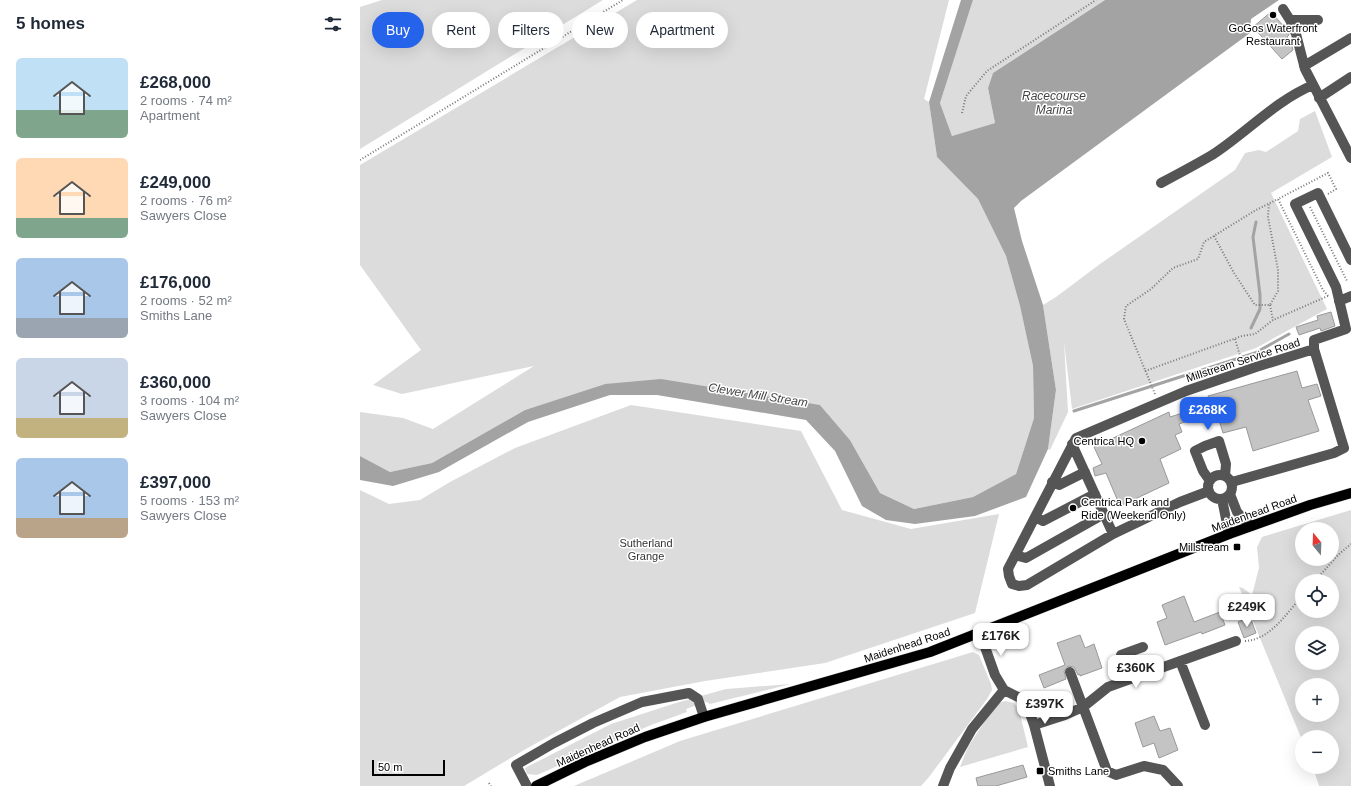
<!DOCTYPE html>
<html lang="en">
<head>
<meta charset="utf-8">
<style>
  :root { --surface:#fff; --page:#f2f2f3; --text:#1f2937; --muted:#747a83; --accent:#2563eb }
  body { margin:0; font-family:Helvetica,sans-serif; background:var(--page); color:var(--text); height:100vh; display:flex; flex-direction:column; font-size:15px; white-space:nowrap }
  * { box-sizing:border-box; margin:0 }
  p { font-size:13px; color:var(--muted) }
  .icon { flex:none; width:22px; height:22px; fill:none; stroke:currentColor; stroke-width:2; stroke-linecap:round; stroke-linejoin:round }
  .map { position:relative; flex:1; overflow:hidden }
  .side { display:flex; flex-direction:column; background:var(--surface); width:360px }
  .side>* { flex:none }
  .banner { position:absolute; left:12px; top:12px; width:380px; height:36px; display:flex; gap:8px }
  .needle { width:26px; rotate:341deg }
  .tools { position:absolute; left:935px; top:522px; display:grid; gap:8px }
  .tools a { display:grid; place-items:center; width:44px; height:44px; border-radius:50%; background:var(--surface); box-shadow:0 4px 16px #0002; font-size:20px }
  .scale { position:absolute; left:12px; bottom:10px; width:73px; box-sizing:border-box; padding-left:4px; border:2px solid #000; border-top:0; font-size:11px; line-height:14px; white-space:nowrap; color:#000; -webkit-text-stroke:3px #fff; paint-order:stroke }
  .price { position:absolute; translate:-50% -34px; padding:0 9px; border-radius:8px; background:#fff; color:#222; font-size:13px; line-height:26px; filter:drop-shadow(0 1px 2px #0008) }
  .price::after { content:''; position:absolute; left:50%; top:24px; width:12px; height:9px; margin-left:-6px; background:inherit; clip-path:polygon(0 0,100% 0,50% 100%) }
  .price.on { background:var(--accent); color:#fff }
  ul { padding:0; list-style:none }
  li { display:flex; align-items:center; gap:12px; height:100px; padding:0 16px }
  li span { display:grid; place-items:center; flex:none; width:112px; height:80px; border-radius:6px; color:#555 }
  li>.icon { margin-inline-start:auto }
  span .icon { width:48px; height:48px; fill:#fffc; stroke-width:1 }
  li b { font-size:17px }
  h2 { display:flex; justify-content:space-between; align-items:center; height:48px; padding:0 16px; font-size:17px }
  .pill { padding:0 14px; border-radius:18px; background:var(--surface); box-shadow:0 4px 16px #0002; font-size:14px; line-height:36px }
  .pill.on { background:var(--accent); color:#fff }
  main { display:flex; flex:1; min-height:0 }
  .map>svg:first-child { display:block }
  .green { fill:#dcdcdc; fill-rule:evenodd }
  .water { fill:#a3a3a3 }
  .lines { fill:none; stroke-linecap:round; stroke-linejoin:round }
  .stream { stroke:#a3a3a3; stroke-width:3 }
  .building { fill:#c4c4c4; stroke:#999 }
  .major-casing { stroke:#dbdbdb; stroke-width:11 }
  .path { stroke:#777; stroke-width:2; stroke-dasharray:1 2; stroke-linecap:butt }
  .minor { stroke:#555; stroke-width:10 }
  .major { stroke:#000; stroke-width:10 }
  .poi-dot { fill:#000; stroke:#fff; stroke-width:1.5 }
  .labels { text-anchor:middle; stroke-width:3; stroke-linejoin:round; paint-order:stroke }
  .poi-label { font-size:11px; fill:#000; stroke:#fff; text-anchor:end }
  .street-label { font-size:11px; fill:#000; stroke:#fff }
  .park-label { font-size:11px; fill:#333; stroke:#fff }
  .water-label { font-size:12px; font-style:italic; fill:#444; stroke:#fff }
</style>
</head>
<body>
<main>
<section class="side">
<h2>5 homes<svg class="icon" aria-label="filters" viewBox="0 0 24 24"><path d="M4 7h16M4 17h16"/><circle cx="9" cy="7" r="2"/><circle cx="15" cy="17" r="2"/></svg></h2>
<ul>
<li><span style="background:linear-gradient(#bfe0f5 65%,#7fa58c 0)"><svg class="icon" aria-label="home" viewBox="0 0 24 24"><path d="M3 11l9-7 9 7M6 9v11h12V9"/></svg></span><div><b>£268,000</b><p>2 rooms · 74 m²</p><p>Apartment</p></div></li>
<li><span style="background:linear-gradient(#ffd9b3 75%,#7fa58c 0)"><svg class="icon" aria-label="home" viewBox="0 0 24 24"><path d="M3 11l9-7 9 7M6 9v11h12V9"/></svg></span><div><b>£249,000</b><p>2 rooms · 76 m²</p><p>Sawyers Close</p></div></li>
<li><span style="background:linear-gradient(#a9c7e8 75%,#9aa5b1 0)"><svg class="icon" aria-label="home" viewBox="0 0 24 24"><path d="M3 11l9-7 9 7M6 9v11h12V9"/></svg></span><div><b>£176,000</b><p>2 rooms · 52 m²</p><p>Smiths Lane</p></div></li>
<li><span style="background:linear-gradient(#c9d6e8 75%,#c2b280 0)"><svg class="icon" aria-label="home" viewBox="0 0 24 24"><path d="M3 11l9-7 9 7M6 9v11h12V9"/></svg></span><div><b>£360,000</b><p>3 rooms · 104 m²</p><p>Sawyers Close</p></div></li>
<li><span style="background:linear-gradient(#a9c7e8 75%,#b9a48a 0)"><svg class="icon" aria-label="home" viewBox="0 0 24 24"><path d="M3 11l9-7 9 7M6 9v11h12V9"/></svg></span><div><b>£397,000</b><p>5 rooms · 153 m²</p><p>Sawyers Close</p></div></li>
</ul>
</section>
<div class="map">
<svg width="991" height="786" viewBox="0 0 991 786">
  <rect width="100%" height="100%" fill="#fff"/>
  <!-- green -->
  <path class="green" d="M22,0h221l-243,149v-142z
    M277,0h312l-25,99 5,3 8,55 41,42 28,57 14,50 13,60 1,52 -18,56 -43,23 -59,12 -34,-16 -30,-53 -30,-35 -215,-21 -80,26 -93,53 -42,9 -30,-16v-44l43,6 30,11 101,-63 -132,28 -29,-9 48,-35 -61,-85v-100z
    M613,0h132l-112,73 -5,15 7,35 -43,13 -12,-33z
    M955,111l17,46 -61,36 56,116 -71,39 -184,61 -8,-67 4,70 -18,38 -2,-1 8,-59 -13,-85 13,-8 44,-33 135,-94 10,-17 14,-3 7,2 32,-21 2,-12z
    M271,405l170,26 41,79 69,19 88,-15 -24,99 -150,50 -120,18 -85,16 -96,53 -60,36h-104v-296l29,14 31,-4 30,-18 65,-34z
    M991,510v276h-32l-6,-19h19v-30h-30v3l-63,-153 4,1 9,7 7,-27 -2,-21 5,-10zM942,529h30v30h-30zM942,581h30v30h-30zM942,633h30v30h-30zM942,685h30v30h-30z
    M613,652l6,3 12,29 1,6 -5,9 -58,78 -8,9h-347l106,-45z
    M431,684l-81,20 -4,-2 -20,7 1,3 -36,13 -114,50 -10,-1 -2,-6 86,-44 65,-21 50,-14z
    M645,701l9,2 5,7 9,37 -68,20 8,-20 28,-43z"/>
  <!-- water -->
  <path class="water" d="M601,0h12l-33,103 12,33 43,-13 -7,-35 5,-15 112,-73h174l-28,19 -1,14 -229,168 -7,7 8,33 21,64 13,85 -8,59 -22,48 -51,19 -60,8 -29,-4 -24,-14 -27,-55 -29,-31 -149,-25h-47l-82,27 -89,50 -46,14 -33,-6v-24l30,16 42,-9 93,-53 80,-26 56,-5 159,26 30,35 30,53 34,16 59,-12 43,-23 18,-56 -1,-52 -13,-60 -14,-50 -28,-57 -41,-42 -8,-55z"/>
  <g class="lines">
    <!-- stream -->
    <path class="stream" d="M891,328l9,-19v-14l-7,-58 3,-15
      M714,411l181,-58 34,-19"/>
  </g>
  <!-- building -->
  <path class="building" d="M911,12l17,19 1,4 -2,2 4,5 2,8 -11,9 -29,-32z
    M971,312l4,14 -14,5 -1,-3 -21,7 -3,-8 22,-7 -1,-4z
    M937,371l5,17 15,-4 4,12 -13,4 11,31 -66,20 -7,-24 -23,6 -4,-13 -9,2 -3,-8 -28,10 3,8 -7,3 6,14 -21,10 9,24 -49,23 -14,-33 -11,3 -2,-8 9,-4 -8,-17 75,-35 1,5 41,-13 -3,-8z
    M824,596l10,26 26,-10 5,13 -23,9 -1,-2 -36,13 -8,-23 10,-4 -5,-13z
    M890,617l6,16 -12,5 -6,-16z
    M720,635l5,13 9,-4 8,24 -22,8v-2l-2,1 -4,-8 -6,-1 -4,5 2,8 -22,9 -5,-13 26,-10 -8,-22z
    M794,716l6,15 10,-3 8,22 -19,8 -5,-15 -11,4 -8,-24z
    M663,765l4,12 -31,9h-18l-2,-8z"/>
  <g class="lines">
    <defs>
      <path id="major" d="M176,786l49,-24 60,-25 59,-20 226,-65 299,-118 81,-29 41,-12"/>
    </defs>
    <!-- major casing -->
    <use href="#major" class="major-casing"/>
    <!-- path -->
    <path class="path" d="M602,113l4,-17 21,-25 109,-71
      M0,160l263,-160
      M950,207l37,74
      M854,236l20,37 21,32h15l8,-14v-21l-10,-53 1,-14
      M968,296l-5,-6 -45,-91 50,-26 8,16 -8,5
      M910,305l3,15
      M875,339l7,23
      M785,371l97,-35 13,-2 18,-14 55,-24
      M795,394l-31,-75 2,-13 25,-17 22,-21 25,-9 6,-17 52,-32 22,-11
      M955,581l23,-26 13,-11
      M885,641c25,-1 42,-28 57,-45
      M129,783l2,3"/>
    <!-- minor -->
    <path class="minor" d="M923,9l7,11 6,14 9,35 46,89
      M930,20h28
      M944,66l47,-28
      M959,98l32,-21
      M801,183c17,-9 34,-18 51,-28 34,-22 63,-54 101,-70
      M979,301l12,-5
      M712,444l41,90
      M848 487a12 12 0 1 1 24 0a12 12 0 1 1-24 0Z
      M850,481l-7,-10 -8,-20 10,-5 14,-5 7,23 -1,12
      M692,482l7,3 26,-13
      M872,482l102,-29 10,-5 -30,-99v-9l32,-11 -10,-42 -41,-83 23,-11 33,67
      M849,491l-29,11 -67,32 -86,51 -8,1 -7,-2 -3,-8 -1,-7 68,-131 110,-47 70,-24 58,-18
      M870,494l7,18 14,14
      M862,499l7,35
      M675,517l8,4 52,-27
      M655,555l11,3 78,-44
      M620,633l15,42 9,15 18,9 6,9 6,17 16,61
      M820,661l25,64
      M710,672l37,99 9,4 28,-9 19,4 15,16
      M770,679l-9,-24 22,-8
      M674,725l31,-10 18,-8 25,-20 128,-46
      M167,786l-11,-21 38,-22 39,-20 49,-21 47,-9 9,6 6,18
      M583,786l7,-18 22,-39 32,-39"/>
    <!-- major -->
    <use href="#major" class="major"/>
  </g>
  <!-- markers -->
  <g class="poi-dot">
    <circle cx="913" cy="15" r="4"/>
    <circle cx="782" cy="441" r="4"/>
    <circle cx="713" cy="508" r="4"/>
    <rect x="873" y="543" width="8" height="8" rx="2"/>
    <rect x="676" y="767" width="8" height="8" rx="2"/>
  </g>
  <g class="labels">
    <!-- poi labels -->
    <g class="poi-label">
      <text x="913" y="32" text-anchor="middle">GoGos Waterfront<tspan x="913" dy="13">Restaurant</tspan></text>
      <text x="774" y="445">Centrica HQ</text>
      <text x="721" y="506" text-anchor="start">Centrica Park and<tspan x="721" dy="13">Ride (Weekend Only)</tspan></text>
      <text x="869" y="551">Millstream</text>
      <text x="688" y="775" text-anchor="start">Smiths Lane</text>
    </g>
    <!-- street labels -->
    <g class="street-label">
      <text transform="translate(883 360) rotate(-18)" y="4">Millstream Service Road</text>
      <text transform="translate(894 513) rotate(-20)" y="4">Maidenhead Road</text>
      <text transform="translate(547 645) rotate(-18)" y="4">Maidenhead Road</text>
      <text transform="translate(238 745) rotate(-24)" y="4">Maidenhead Road</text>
    </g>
    <!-- park labels -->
    <g class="park-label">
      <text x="286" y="547">Sutherland<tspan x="286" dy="13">Grange</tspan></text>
    </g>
    <!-- water labels -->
    <g class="water-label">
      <text x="694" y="100">Racecourse<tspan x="694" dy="14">Marina</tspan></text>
      <text transform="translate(398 395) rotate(9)" y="4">Clewer Mill Stream</text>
    </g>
  </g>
</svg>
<div class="tools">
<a><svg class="needle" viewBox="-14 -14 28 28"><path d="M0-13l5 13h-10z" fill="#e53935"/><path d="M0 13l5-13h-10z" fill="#747a83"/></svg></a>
<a><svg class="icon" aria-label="locate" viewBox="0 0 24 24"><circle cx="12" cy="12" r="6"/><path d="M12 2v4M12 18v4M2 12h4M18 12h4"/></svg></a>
<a><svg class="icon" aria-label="layers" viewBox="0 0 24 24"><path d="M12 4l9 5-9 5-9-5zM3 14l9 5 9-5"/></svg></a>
<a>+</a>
<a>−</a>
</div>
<div class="scale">50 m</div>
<b class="price on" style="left:848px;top:431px">£268K</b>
<b class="price" style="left:887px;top:628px">£249K</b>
<b class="price" style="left:641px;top:657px">£176K</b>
<b class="price" style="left:776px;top:689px">£360K</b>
<b class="price" style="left:685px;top:725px">£397K</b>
<div class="banner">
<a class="pill on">Buy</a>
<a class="pill">Rent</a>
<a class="pill">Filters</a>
<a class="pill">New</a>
<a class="pill">Apartment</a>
</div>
</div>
</main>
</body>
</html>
